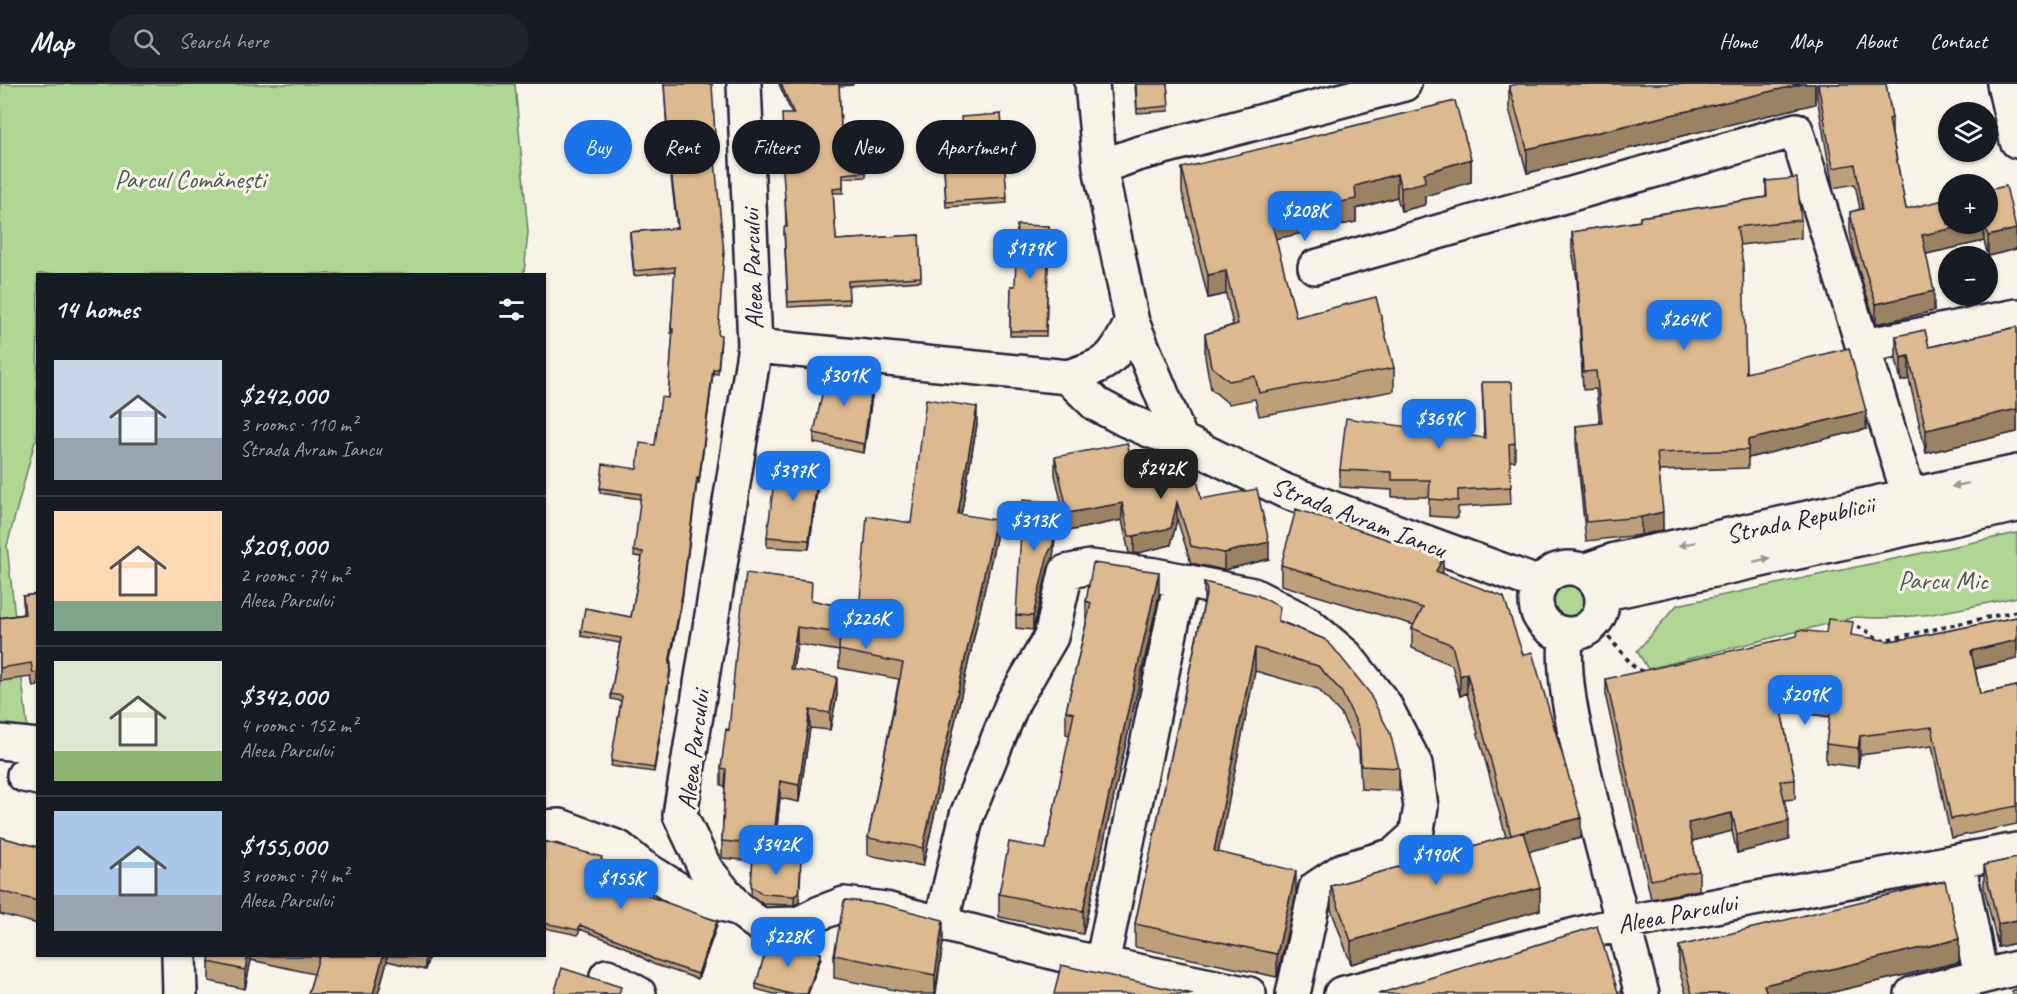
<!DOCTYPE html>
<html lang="en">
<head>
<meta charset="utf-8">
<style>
  :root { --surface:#171b24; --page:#20242c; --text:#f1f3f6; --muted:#9ea1a6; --line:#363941; --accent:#1a73e8 }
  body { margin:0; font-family:Caveat,sans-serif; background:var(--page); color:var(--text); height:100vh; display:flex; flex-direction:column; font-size:22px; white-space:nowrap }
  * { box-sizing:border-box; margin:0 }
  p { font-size:20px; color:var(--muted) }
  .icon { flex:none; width:33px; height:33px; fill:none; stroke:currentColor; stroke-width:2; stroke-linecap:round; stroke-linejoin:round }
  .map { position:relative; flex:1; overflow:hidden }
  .sheet { position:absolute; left:36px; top:189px; width:510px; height:684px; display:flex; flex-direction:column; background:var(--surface); border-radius:0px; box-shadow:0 2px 4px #0004 }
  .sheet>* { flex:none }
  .banner { position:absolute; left:564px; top:36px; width:570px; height:54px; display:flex; gap:12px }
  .buttons { position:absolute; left:1938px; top:18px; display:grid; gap:12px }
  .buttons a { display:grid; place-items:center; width:60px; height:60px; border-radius:50%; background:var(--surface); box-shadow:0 2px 4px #0004; font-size:30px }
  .price { position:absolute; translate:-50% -51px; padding:0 14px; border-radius:12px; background:var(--accent); color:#fff; font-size:20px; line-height:39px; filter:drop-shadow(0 2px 3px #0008) }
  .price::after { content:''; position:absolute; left:50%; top:36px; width:18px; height:14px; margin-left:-9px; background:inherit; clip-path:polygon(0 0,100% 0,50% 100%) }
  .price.selected { background:#222; color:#fff }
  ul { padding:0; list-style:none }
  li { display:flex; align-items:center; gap:18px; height:150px; padding:0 18px }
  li+li { border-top:2px solid var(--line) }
  li span { display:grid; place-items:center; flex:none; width:168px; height:120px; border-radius:0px; color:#555 }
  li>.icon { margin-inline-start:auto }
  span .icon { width:72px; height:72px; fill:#fffc; stroke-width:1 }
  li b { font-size:26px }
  h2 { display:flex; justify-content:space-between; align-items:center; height:72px; padding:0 18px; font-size:26px }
  .chip { padding:0 21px; border-radius:27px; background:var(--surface); box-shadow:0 2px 4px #0004; font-size:21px; line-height:54px }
  .chip.selected { background:var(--accent); color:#fff }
  header { display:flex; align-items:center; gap:36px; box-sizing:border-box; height:84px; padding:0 30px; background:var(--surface); border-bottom:2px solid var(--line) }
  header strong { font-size:28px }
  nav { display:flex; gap:33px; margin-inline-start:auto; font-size:21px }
  .search { width:420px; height:54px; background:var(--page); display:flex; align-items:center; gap:15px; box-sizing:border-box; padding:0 21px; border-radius:33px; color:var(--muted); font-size:22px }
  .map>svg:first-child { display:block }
  .green { fill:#afd693; stroke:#687c67; stroke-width:1.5 }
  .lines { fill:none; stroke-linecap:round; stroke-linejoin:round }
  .minor-casing { stroke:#22223b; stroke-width:38 }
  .path { stroke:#22223b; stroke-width:4; stroke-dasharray:4.5 4.5; stroke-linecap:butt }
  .minor { stroke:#f7f3e8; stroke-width:33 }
  .wall { fill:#bd9f7a; stroke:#22223b; stroke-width:1.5 }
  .shaded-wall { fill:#9a8263; stroke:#22223b; stroke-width:1.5 }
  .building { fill:#dcb98e; stroke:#22223b; stroke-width:1.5 }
  .oneway { fill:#97959a }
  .labels { text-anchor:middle; stroke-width:6; stroke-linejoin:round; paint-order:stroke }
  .park-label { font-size:26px; fill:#4c5855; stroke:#f7f3e8 }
  .street-label { font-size:26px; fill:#22223b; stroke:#f7f3e8 }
</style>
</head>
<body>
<header>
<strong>Map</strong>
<div class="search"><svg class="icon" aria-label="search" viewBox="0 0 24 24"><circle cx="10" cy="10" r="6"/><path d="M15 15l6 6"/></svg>Search here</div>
<nav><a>Home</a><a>Map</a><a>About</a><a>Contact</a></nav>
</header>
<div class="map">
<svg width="2017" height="910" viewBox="0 0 2017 910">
  <rect width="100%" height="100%" fill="#f7f3e8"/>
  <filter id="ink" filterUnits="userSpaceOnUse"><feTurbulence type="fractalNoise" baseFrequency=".0167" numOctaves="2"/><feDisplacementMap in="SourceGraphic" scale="12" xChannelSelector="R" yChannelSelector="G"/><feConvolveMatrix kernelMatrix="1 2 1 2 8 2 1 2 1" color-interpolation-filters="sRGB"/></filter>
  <g filter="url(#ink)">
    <!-- green -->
    <path class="green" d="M0,0h515l13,148 -4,42h-486l-1,167h-2l-28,105 24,213 -31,-4z
      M2017,449v64c-56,11 -104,25 -162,20l-207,52 -11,-18 40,-46z
      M1549 516a19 19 0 1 1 38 0a19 19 0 1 1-38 0Z"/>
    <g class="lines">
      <defs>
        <path id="minor" d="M744,0l11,262 -75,469 25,53 32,40 23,17 38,-1 22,-11 24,-9 41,5 190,49 174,36
          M1092,0l8,83 32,155 49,118
          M2004,0l13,57
          M1100,83l37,-13 267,-70
          M1315,183l481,-137 113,366
          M755,262l313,31c42,-14 44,-15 64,-55
          M1864,262l153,-30
          M1068,293l28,27 28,15 30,13 27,8 104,51 255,93
          M1536 517a33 33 0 1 1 66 0a33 33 0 1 1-66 0Z
          M1584,487l31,-11 402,-88
          M1602,510l415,-89
          M1566,551c-4,49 9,97 20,145 17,72 37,143 56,214
          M0,658l38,4
          M24,691l14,3
          M544,743l16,-1 59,22 22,18 43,27 53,15
          M1958,777l23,116
          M941,840l26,-109 46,-113 38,-65 15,-65 24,-5 65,8 98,20 54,28 39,33 38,48 31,60 6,43 -5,28 -22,20 -51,15 -27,18 -23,106
          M179,872l1,38
          M1102,880l79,-384
          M607,892l32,18
          M1341,910l282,-71 394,-73
          M1912,910l105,-26"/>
      </defs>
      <!-- minor casing -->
      <use href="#minor" class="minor-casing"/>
      <!-- path -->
      <path class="path" d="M1597,539l36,43 12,7
        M1848,543c12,-3 23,7 33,14l136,-30"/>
      <!-- minor -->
      <use href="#minor" class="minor"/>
    </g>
    <!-- wall -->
    <path class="wall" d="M664,0l52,67v5h-2l4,179 3,5 -3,34 -5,-1 -14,110h-2l-15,117 -12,64 1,5 -17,103 -43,-6 10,-65 -10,-2v-5l9,-51 -39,-7v-5l50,-14 11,-60 -8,-1 7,-57 -41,-6v-5l37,-19 18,-24 13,-47 5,-65h-2v-4l4,-57 -41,4 -4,-39v-5l47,-4 -8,-69z
      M779,0h74v1l-14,1 2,43 23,-1 2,49 -23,1v15h-10l3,47 83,-5 2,46 -73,5 1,18 -61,3 -4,-75 2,-5 -2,-70 8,-43z
      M1135,0h32l2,27 -32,2z
      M1815,0v20l-288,69 -18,-64v-23z
      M1817,0h69l6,34v16l14,75 42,15h40l28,25 -28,7 -4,-15 -58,13 8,57 -58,13 -18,-56 -8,-36v-20l10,-3 -5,-25 -22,4 -16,-91z
      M1001,30l6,89 -61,4 -2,-41 20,-1z
      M1471,75v23l-46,14v9l-24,6 -4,-14 -41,12v13l-81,16 21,79 98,51v23l-135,25 -4,-17 -26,5 -18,-15 -6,-32v-23l28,-9 -7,-31 -18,4 -26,-106v-24z
      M1766,97l35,39v18l-61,7 6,128 120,56 -118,29v10l-89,3 4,59 -22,5 -55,6 -10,-97v-18l24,-2 -4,-35 -13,1 -6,-111 -5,-29v-18l68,-11v-4l126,-20z
      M1049,142l-3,110h-36l1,-50h4z
      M2017,243v105l-91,21 -17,-74 -8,2 -5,-22v-23l33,11z
      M1482,298l33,61v18h-6l2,43 -53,3v11l-29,-2v-19h-37v-7l-52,-3v-17l144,-32z
      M873,304l-9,65 -50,-10v-10z
      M977,340l-16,91 35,23 -73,328 -55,-11v-17l31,-159 -60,-11v-17l-42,-7 -4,26 44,25 -7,35 -20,-2 -11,74 -19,-4 -6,60 25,45 -5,2 -31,-1 -12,-9 2,-34 -31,-3v-17l3,-55 -4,-1v-17l8,-38 83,-130 47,11 52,-88z
      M1055,373l82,22 64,20 68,60 -45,11 -33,-7 -14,-44 -6,26 -37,9 -5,-1 -7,-33 -54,11 -13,-56z
      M819,393l-10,72 -42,-2v-10z
      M1057,432l-4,42 -5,10 -15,62 -17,-2v-13z
      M1281,481l162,9 138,264 -52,13 11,59 -189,54 -20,-55v-23l175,-49 -39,-144 -7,3 -8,-31 -40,-17v-20l2,-3 -133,-40z
      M1204,498l76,39 44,18 75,129v23l-38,-2 -2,-38 -18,-37 -23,-25 -63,-18 -37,181 78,42 -19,83 -142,-30v-23l69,-321z
      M38,510v92l-5,1 -2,-10 -31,4v-63l23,-4v-18z
      M1159,511l-76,339 -84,-17v-23l47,-45 24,-114 -4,-1v-23l20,-87v-23z
      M2017,533v42l-42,10 5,25 37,-8v138l-66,14 -19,-92 -72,9 -2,12 -32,-4v-19l4,-27 -49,-7 14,70v19l-11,1 5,40 -52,13 -5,-22 -40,10 7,30v19l-48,9 -45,-201v-19l247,-43 36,5 22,-3z
      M0,753l38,10v77l-38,-10z
      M544,757l58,21 -2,6 51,29 66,28 -19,54 -45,-15 -30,-18 -43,-17 -2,6 -34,-7z
      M2017,774v85l-19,4 -14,-59v-23z
      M943,859l-7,51h-21l-81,-16v-23z
      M1679,862l280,16 -134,32h-139l-7,-25z
      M210,872h219l-4,14 -38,-9 -9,33h-70l6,-20 -63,-14 -6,29 -36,-8v-19z
      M821,874l-13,36h-34l-18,-5v-5z"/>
    <!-- shaded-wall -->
    <path class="shaded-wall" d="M1802,0h13v20l-288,69v-24z
      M1471,75v23l-46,14v9l-24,6v-23l23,-15z
      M1397,90v23l-41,12v13l-86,18v-24l85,-30z
      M1973,140h11v17l-62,14v-20z
      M2016,145v20l-28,7v-20z
      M1226,187v23l-18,4v-23z
      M1934,207v20l-58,13v-20z
      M1909,272v23l-8,2v-23z
      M713,285v4l-14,110v-4z
      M873,295v9l-9,65v-9z
      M977,323v17l-19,108v-18z
      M2017,325v23l-91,21v-23z
      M1866,327v18l-118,29v-18z
      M819,384v9l-10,72v-9z
      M697,394l-15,122 -13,69v-5z
      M1177,418v17l-6,26 -37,9v-18z
      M1057,419v13l-4,42 -5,10 -15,62v-14z
      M1122,419v17l-54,11v-18z
      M1663,428v18l-22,5v-18z
      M996,436v18l-73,328v-18z
      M1269,458v17l-45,11v-17z
      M1443,474v20l-7,-7z
      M1159,488v23l-76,339v-23z
      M797,543v17l-7,43v-18z
      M2017,556v19l-46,10v-18z
      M1255,564v23l-41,203v-23z
      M671,580v5l-17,103v-4z
      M1467,589v20l-7,3v-20z
      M837,593v18l-7,35v-17z
      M810,626v18l-11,74v-17z
      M1860,652v19l-2,12v-19z
      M780,697v17l-7,65v-17z
      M1732,729v18l-44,11v-19z
      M1581,734v20l-70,18v-21z
      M1789,737v19l-52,13v-19z
      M801,784l-2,35 -5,2v-9z
      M1296,787v23l-19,83v-23z
      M1540,803v23l-189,54v-23z
      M943,836v23l-8,51v-19z
      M2017,836v23l-19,4v-23z
      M717,837v4l-19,54v-5z
      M1959,855v23l-134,32h-61v-9z
      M821,869v5l-13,36h-1z
      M248,872h3v4l-6,29v-19z
      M383,872h4v5l-9,33h-5z
      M425,872h4l-4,14z"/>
    <!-- building -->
    <path class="building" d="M664,0h48l4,67h-2l10,102 -6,82h3l-3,34h-5l-14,110 -2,-1 -15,117 -13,69h2l-17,104 -43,-7 11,-65 -11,-2 10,-56 -40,-7 4,-23 46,9 12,-65 -9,-1 7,-57 -41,-6 3,-24 34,5 3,-26 15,2 6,-48 7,1 5,-69h-2l4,-62 -41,4 -4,-39 48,-4 -9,-74z
      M781,0h58l2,45 23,-1 2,44 -23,2v14l-10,1 3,51 83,-5 2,42 -73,4 1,18 -61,3 -4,-75h3l-5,-70h2l-2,-43h12z
      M1136,0h31l2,22 -32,3z
      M1518,0h284l-275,65 -18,-63z
      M1818,0h68l6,34 -3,1 17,90 42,-10v25h25l-51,11 12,56 -58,13 -18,-56 -8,-36 13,-3 -8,-45 -22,4z
      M1455,17l16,58 -47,14 1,9 -24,6 -4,-14 -42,12 1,13 -86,17 26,101 80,-20 18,71 -135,25 -4,-17 -26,5 -18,-15 -6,-32 33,-10 -12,-53 -18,4 -26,-107z
      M1001,30l6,84 -61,4 -2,-36 20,-1 -3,-48z
      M1797,94l4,42 -64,7 6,37 3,109 103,-25 17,63 -118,29v10l-91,3 6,59 -22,5 -55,5 -10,-96 26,-3 -6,-52 -13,1 -6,-111 -5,-29 68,-11v-4l127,-20 -1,-16z
      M2006,102l10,43 -28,7 -3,-12h3v-34z
      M1017,141l32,1 -3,105h-36l1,-45h4z
      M2017,243v82l-91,21 -17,-74 -8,2 -5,-22 29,-6 4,17z
      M827,286l46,9 -9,65 -50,-11z
      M1482,298h30l3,61 -6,1 2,43 -53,3v11l-29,-2 1,-19h-38v-8l-52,-2 6,-52 139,20z
      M926,315l51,8 -19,107 38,6 -73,328 -55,-10 35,-175 -64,-13 1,-17 -43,-6 -7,42 47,8 -7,36 -20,-3 -11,75 -19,-4 -7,65 -51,-5 4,-72 -5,-1 5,-39 3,1 7,-77 10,-80 66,9 -1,18 48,11 8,-95 44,7z
      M1127,359l10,36 58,-11 6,31 56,-10 12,53 -45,11 -33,-7 -14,-44 -6,26 -37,8h-5l-7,-33 -54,10 -13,-56z
      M776,381l43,3 -10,72 -42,-3z
      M1023,416l34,3 -4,42 -5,9 -15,62 -17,-1z
      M1296,425l147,49 -7,13 68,26 19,58 9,-3 49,166 -70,17 -44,-162 -7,3 -8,-31 -40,-17 11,-20 -142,-43z
      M1093,479l66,9 -76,339 -84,-17 10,-52 37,7 28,-136 -8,-2 25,-108 -5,-2z
      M1204,498l53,13 23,12 -2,14 46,18 8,7 36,45 22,42 9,35 -38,-2 -2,-38 -18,-37 -23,-25 -63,-18 -41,203 82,20 -19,83 -142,-30 72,-334z
      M38,510v79h-5l-2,-10 -31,5v-50l25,-4 -2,-18z
      M2017,533v23l-46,11 9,43 37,-8v120l-66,13 -19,-92 -72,9 -2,12 -32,-4 6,-45 -55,-8 18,89 -15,1 9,40 -52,13 -5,-21 -44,10 11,48 -48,9 -45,-201 191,-43 1,-6 28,3 2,-14 25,3 -2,13 38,6 22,-3z
      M1523,748l17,55 -189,54 -20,-55z
      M0,753l38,10v54l-38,-10z
      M544,757l58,16 -3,10 52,30 66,24 -19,53 -45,-15 -30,-17 -43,-17 -2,5 -34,-7z
      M753,773l48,2 -2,34 -5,3 -31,-2 -12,-8z
      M2017,774v62l-19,4 -14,-59z
      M1945,797l14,58 -195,46 3,9h-75l-13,-48z
      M846,816l36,4 61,16 -8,55 -101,-20 10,-54z
      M1597,842l21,66 3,-1 1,3h-244z
      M769,855h8l44,14 -14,41h-17l-34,-10z
      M210,872h38l-3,14 -36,-8z
      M315,872h68l-10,38h-65l11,-37z
      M1061,881l132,29h-139z
      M562,884l59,19 -2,7h-65z
      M2017,905v5h-4l-1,-3z"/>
    <!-- one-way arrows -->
    <defs><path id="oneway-solid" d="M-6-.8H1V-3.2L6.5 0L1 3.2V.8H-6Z" transform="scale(1.5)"/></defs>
    <g class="oneway">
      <use href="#oneway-solid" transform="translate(1960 401) rotate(168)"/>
      <use href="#oneway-solid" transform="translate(1687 460) rotate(168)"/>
      <use href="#oneway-solid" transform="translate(1762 476) rotate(-12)"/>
    </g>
  </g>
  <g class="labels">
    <!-- park labels -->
    <g class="park-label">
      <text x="190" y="104">Parcul Comănești</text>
      <text x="1943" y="505">Parcu Mic</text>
    </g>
    <!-- street labels -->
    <g class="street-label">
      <text transform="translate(752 185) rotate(-92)" y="9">Aleea Parcului</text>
      <text transform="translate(1359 433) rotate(21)" y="9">Strada Avram Iancu</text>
      <text transform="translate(1800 435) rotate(-12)" y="9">Strada Republicii</text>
      <text transform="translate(693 666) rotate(-83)" y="9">Aleea Parcului</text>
      <text transform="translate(1677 829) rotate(-11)" y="9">Aleea Parcului</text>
    </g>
  </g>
</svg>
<div class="buttons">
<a><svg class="icon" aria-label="layers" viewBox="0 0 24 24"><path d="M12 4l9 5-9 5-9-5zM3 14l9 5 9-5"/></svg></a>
<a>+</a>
<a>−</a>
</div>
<b class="price" style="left:1305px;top:158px">$208K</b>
<b class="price" style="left:1030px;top:196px">$179K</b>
<b class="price" style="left:1684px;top:267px">$264K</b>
<b class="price" style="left:844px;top:323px">$301K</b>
<b class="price" style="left:1439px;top:366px">$369K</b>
<b class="price selected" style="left:1161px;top:416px">$242K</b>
<b class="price" style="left:793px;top:418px">$397K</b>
<b class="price" style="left:1034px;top:468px">$313K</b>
<b class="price" style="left:866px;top:566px">$226K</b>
<b class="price" style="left:1805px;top:642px">$209K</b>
<b class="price" style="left:776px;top:792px">$342K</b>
<b class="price" style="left:1436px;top:802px">$190K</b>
<b class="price" style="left:621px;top:826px">$155K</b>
<b class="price" style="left:788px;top:884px">$228K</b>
<div class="banner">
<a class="chip selected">Buy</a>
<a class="chip">Rent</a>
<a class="chip">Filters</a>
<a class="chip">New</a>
<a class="chip">Apartment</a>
</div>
<section class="sheet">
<h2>14 homes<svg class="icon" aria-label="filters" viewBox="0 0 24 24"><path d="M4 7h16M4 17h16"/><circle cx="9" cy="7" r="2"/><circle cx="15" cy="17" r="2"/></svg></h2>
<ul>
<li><span style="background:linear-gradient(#c9d6e8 65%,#9aa5b1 0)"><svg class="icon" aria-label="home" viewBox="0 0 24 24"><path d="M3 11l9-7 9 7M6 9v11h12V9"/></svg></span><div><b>$242,000</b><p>3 rooms · 110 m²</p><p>Strada Avram Iancu</p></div></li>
<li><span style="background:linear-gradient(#ffd9b3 75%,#7fa58c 0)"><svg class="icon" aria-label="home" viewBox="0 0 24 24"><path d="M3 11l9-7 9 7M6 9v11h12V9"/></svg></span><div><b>$209,000</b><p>2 rooms · 74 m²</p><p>Aleea Parcului</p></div></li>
<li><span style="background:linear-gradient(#dfe7d0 75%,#8fb573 0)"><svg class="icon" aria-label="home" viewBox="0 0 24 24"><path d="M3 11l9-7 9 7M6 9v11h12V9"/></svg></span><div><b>$342,000</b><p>4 rooms · 152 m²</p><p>Aleea Parcului</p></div></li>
<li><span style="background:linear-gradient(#a9c7e8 70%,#9aa5b1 0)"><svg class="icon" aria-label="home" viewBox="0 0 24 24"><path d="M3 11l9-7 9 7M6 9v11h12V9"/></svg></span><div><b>$155,000</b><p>3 rooms · 74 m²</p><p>Aleea Parcului</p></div></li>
</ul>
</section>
</div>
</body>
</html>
